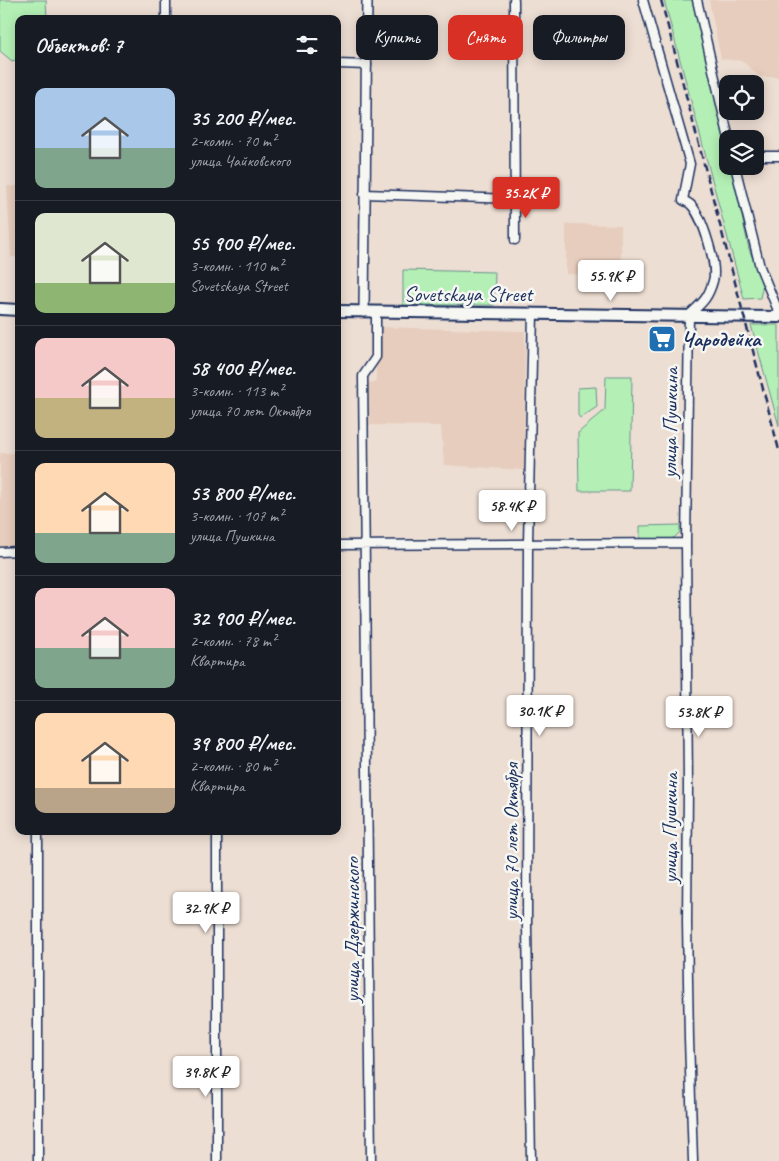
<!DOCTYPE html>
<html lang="ru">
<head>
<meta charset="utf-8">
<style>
  :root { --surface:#171b24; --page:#20242c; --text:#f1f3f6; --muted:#9ea1a6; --line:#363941; --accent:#d93025 }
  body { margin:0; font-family:Caveat,sans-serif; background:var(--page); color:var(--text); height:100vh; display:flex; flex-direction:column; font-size:19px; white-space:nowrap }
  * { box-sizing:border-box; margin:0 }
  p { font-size:16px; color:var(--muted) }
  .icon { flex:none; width:28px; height:28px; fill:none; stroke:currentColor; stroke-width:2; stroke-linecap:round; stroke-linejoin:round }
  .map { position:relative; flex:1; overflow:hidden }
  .details { position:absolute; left:15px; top:15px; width:326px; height:820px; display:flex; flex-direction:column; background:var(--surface); border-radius:10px; box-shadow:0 2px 12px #0003 }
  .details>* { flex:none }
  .banner { position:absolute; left:356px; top:15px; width:348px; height:45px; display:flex; gap:10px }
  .buttons { position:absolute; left:719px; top:75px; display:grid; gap:10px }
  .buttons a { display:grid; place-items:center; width:45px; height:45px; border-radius:10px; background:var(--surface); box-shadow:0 2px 12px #0003; font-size:25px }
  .price { position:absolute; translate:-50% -42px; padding:0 11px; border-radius:5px; background:#fff; color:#222; font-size:16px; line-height:32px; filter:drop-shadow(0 1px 2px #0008) }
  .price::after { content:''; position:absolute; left:50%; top:30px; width:15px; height:11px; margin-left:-8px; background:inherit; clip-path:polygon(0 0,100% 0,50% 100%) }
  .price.selected { background:var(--accent); color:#fff }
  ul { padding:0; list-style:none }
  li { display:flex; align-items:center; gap:15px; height:125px; padding:0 20px }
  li+li { border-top:1px solid var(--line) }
  li span { display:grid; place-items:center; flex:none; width:140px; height:100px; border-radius:10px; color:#555 }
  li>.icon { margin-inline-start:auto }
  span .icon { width:60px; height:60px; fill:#fffc; stroke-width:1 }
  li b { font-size:21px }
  h2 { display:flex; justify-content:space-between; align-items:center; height:60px; padding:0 20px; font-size:21px }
  .pill { padding:0 18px; border-radius:10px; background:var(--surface); box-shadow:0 2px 12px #0003; font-size:18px; line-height:45px }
  .pill.selected { background:var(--accent); color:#fff }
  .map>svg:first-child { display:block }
  .built { fill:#e7cdbd }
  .green { fill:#b4f0b5; stroke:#68908a }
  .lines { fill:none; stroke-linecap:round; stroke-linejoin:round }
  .minor-casing { stroke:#1b2f5e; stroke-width:11 }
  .tertiary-casing { stroke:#1b2f5e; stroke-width:12 }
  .secondary-casing { stroke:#1b2f5e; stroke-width:14 }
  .minor { stroke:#f6f6f2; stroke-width:8 }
  .tertiary { stroke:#f6f6f2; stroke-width:9 }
  .secondary { stroke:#f6f6f2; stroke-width:10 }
  .rail { stroke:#1b2f5e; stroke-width:2.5; stroke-dasharray:8 4; stroke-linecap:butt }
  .labels { text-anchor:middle; stroke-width:5; stroke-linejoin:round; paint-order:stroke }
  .street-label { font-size:21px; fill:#1b2f5e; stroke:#f6f6f2 }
  .poi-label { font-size:21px; font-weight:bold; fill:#1b2f5e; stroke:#f6f6f2; text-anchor:start }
</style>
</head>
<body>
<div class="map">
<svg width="779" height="1161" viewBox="0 0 779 1161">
  <rect width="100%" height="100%" fill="#edded3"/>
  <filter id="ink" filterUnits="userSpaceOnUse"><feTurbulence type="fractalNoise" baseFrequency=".02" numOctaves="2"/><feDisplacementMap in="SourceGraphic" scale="10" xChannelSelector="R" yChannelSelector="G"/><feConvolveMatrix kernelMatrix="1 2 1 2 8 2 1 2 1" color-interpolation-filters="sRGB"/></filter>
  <g filter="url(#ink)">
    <!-- built -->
    <path class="built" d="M709,0h70v77h-19l-18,-16 -21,-2z
      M7,186h12v71h-8z
      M566,224l55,1v51l-55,-2z
      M376,327l149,4 -1,139 -80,-5 -3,-39 -73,-1v-42l8,-1z
      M0,453h19v95h-19z"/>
    <!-- green -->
    <path class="green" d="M0,0h46l1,19h-28v40l-7,2 -12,-10z
      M664,0h30l33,151 1,15h3l18,83 14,35 -3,14 -16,1z
      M403,270l92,2 -1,33h-91z
      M751,325h28v101z
      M606,376h26l-2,115h-51l-1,-58 27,-23z
      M596,387l1,20 -17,11 -2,-3v-27z
      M680,525v7l-6,6 -6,1 -28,1v-14z"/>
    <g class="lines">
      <defs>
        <path id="minor" d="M166,0v19
          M514,0l1,240
          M643,0l47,164 -7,36c2,1 4,2 7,4 12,10 28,62 23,77 -5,18 -11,22 -24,34l-3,228 2,243 -1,137 2,116 4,122
          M697,0l32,139
          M338,64l29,1
          M755,156h24
          M735,166l25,101 19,46
          M364,194l150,5
          M338,545l348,-2
          M0,552l19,-1
          M38,831v330
          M217,1161v-330
          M371,1161l-8,-785 13,-19v-45
          M531,1161l-4,-234 1,-384 5,-230"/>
        <path id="tertiary" d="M364,312l3,-312"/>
        <path id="secondary" d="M0,309l19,1
          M338,311l441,6"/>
      </defs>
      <!-- minor casing -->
      <use href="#minor" class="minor-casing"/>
      <!-- tertiary casing -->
      <use href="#tertiary" class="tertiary-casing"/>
      <!-- secondary casing -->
      <use href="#secondary" class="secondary-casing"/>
      <!-- minor -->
      <use href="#minor" class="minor"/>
      <!-- tertiary -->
      <use href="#tertiary" class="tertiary"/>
      <!-- secondary -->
      <use href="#secondary" class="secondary"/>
      <!-- rail -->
      <path class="rail" d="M661,0l118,450"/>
    </g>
  </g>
  <!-- icons -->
  <defs>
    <symbol id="supermarket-square" viewBox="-11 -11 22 22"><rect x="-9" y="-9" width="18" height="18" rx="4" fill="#1f6fb2" stroke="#f6f6f2"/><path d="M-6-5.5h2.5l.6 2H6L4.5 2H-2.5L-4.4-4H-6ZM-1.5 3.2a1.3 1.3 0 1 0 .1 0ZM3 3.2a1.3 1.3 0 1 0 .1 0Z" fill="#fff"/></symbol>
  </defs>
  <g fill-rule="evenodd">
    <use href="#supermarket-square" x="646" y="323" width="32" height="32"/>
  </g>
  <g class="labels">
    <!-- street labels -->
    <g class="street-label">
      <text x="468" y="301">Sovetskaya Street</text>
      <text transform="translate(670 423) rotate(-89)" y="7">улица Пушкина</text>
      <text transform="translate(670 828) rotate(-90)" y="7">улица Пушкина</text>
      <text transform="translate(511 842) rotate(-90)" y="7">улица 70 лет Октября</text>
      <text transform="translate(352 930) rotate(-90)" y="7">улица Дзержинского</text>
    </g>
    <!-- poi labels -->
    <g class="poi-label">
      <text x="681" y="346">Чародейка</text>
    </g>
  </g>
</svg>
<div class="buttons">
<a><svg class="icon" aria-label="locate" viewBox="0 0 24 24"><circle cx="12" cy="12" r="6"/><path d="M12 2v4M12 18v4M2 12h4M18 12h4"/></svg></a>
<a><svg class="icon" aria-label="layers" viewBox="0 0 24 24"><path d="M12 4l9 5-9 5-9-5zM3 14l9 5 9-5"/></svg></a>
</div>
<b class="price selected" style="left:526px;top:219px">35.2K ₽</b>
<b class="price" style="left:611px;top:302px">55.9K ₽</b>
<b class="price" style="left:512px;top:532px">58.4K ₽</b>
<b class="price" style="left:540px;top:737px">30.1K ₽</b>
<b class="price" style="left:699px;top:738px">53.8K ₽</b>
<b class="price" style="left:206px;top:934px">32.9K ₽</b>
<b class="price" style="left:206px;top:1098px">39.8K ₽</b>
<div class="banner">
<a class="pill">Купить</a>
<a class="pill selected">Снять</a>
<a class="pill">Фильтры</a>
</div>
<section class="details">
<h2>Объектов: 7<svg class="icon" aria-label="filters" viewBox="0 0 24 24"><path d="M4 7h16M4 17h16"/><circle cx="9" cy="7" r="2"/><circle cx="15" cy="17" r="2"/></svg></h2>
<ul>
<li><span style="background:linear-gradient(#a9c7e8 60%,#7fa58c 0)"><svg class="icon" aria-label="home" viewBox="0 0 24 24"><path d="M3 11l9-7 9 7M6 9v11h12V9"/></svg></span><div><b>35 200 ₽/мес.</b><p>2-комн. · 70 m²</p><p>улица Чайковского</p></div></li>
<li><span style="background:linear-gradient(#dfe7d0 70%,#8fb573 0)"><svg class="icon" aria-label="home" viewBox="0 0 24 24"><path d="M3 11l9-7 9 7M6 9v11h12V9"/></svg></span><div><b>55 900 ₽/мес.</b><p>3-комн. · 110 m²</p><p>Sovetskaya Street</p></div></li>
<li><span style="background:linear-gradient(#f6c9c9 60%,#c2b280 0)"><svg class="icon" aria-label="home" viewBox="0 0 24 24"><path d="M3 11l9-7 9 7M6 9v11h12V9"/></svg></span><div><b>58 400 ₽/мес.</b><p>3-комн. · 113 m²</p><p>улица 70 лет Октября</p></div></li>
<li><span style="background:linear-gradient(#ffd9b3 70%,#7fa58c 0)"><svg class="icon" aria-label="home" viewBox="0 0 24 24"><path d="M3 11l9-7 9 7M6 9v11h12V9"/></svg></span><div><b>53 800 ₽/мес.</b><p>3-комн. · 107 m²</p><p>улица Пушкина</p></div></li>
<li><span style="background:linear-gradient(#f6c9c9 60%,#7fa58c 0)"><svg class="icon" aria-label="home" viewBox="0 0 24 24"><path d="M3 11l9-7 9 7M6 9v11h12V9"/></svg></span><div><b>32 900 ₽/мес.</b><p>2-комн. · 78 m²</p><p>Квартира</p></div></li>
<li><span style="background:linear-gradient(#ffd9b3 75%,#b9a48a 0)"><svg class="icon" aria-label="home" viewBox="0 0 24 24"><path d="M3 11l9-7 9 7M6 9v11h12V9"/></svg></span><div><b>39 800 ₽/мес.</b><p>2-комн. · 80 m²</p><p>Квартира</p></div></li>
</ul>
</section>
</div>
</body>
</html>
